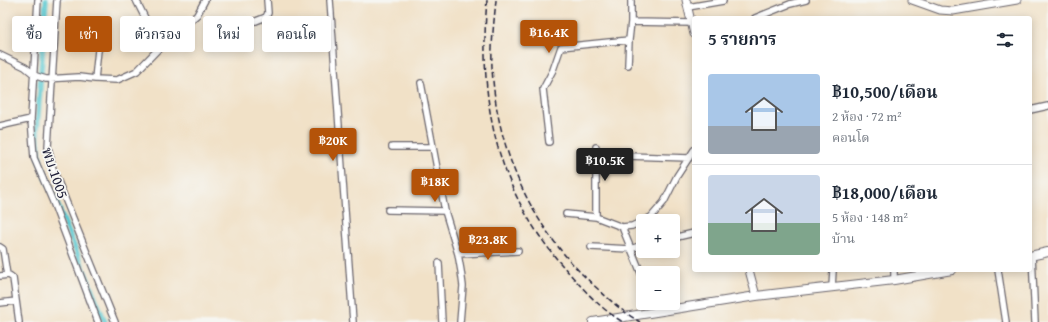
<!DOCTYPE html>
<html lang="th">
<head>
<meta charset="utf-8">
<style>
  :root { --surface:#fff; --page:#f2f2f3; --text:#1f2937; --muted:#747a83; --line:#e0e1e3; --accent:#b45309 }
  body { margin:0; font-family:"Gentium Book Plus","Noto Serif Thai",serif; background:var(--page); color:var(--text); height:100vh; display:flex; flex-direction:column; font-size:15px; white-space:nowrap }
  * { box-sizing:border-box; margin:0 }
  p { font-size:13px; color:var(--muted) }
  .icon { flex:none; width:22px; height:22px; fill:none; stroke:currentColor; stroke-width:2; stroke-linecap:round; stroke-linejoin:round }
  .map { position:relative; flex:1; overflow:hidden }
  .sheet { position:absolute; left:692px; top:16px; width:340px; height:256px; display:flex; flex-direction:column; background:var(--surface); border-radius:4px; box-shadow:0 2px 10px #0003 }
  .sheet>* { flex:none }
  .top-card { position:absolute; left:12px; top:16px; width:380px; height:36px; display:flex; gap:8px }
  .tools { position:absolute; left:636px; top:214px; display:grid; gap:8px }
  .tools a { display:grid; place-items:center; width:44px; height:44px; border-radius:4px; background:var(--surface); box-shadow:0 2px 10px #0003; font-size:20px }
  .price { position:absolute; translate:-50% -34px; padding:0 9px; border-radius:4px; background:var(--accent); color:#fff; font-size:13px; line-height:26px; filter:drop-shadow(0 1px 2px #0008) }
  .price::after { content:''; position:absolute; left:50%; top:24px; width:12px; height:9px; margin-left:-6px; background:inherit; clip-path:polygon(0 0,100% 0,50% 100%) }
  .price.selected { background:#222; color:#fff }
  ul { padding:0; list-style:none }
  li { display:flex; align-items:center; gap:12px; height:100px; padding:0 16px }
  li+li { border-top:1px solid var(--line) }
  li span { display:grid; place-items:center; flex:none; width:112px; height:80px; border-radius:4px; color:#555 }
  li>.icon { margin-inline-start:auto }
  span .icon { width:48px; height:48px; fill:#fffc; stroke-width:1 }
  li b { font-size:17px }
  h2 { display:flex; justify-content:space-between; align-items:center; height:48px; padding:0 16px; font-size:17px }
  .chip { padding:0 14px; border-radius:4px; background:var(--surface); box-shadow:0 2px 10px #0003; font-size:14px; line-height:36px }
  .chip.selected { background:var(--accent); color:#fff }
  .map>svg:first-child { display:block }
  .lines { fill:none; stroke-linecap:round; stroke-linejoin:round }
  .canal { stroke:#5bc9d1; stroke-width:5.5 }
  .minor-casing { stroke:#6a656c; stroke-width:8 }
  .tertiary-casing { stroke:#6a656c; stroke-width:9 }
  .secondary-casing { stroke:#6a656c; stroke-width:10 }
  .minor { stroke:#fff; stroke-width:5.5 }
  .tertiary { stroke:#fff; stroke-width:7 }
  .secondary { stroke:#fff; stroke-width:8 }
  .rail { stroke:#22223b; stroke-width:1.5; stroke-dasharray:6 3; stroke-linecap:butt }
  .labels { text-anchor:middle; stroke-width:3.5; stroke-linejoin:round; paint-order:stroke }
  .street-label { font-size:15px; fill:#22223b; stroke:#f6f6f2 }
</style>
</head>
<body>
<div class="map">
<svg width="1048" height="322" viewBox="0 0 1048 322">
  <rect width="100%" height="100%" fill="#f6f6f2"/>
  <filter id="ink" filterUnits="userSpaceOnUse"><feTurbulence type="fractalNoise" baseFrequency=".025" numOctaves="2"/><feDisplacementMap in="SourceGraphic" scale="8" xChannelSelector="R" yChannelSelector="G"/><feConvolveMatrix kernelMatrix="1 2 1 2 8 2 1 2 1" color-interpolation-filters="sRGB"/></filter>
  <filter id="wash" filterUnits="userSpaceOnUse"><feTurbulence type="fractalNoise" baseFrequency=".012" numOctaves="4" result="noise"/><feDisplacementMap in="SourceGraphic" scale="16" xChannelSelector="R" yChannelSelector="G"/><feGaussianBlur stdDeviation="0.9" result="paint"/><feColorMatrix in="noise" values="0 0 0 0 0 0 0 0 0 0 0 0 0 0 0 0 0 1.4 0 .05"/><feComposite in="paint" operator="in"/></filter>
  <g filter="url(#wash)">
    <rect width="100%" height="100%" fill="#f1e1c7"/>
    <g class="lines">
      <!-- canal -->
      <path class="canal" d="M46,0l-9,131 3,31 65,160"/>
    </g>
  </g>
  <g filter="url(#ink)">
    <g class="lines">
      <defs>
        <path id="minor" d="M38,0l-7,119 3,39 19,44 45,120
          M57,0l-9,147 5,22 62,153
          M136,0l24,48
          M330,0l23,322
          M631,0v22l61,1
          M688,7l35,-6
          M755,18l35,-14 16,-4
          M241,22l15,-1 10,-4 2,-4 -1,-13
          M0,55l25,12 11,9 10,3 33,-2 16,2 3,-29 3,-4
          M628,65l1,-25
          M95,79l22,1 20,-9 30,-31 30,-25 8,-15
          M421,83l24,128 13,43 3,17 2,15 -3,36
          M1030,110l18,-4
          M0,126l31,-7
          M549,142l-6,-53 10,-19 8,-23 68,-7 2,-18
          M392,147h41
          M596,147v70
          M627,156l62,2
          M388,210l57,1
          M566,214l30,3 26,10 10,-1 19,-9 13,-15 13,-26 17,-26
          M622,227l21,51
          M673,238l21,-5
          M0,247l3,2 4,26
          M591,247l39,2 13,-4
          M458,254l60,-3
          M1032,255l3,67
          M439,263l3,59
          M998,270l8,52
          M0,276l9,-1 4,3 6,44
          M894,280v-10
          M832,288l1,-18
          M0,303l16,-2
          M654,303l3,8"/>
        <path id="tertiary" d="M686,0l8,34
          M912,0l28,10 13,1 64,-11
          M749,270l7,26"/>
        <path id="secondary" d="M1030,256l18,-4
          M593,322l163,-26 138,-16 58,-10"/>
      </defs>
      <!-- minor casing -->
      <use href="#minor" class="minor-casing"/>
      <!-- tertiary casing -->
      <use href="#tertiary" class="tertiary-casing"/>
      <!-- secondary casing -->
      <use href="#secondary" class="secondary-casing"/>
      <!-- minor -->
      <use href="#minor" class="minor"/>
      <!-- tertiary -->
      <use href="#tertiary" class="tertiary"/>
      <!-- secondary -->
      <use href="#secondary" class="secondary"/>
      <!-- rail -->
      <path class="rail" d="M487,0c-9,105 10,194 82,273 16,18 33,37 54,49
        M496,0c-2,22 -5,45 -4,67 4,78 35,151 90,207 18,17 37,36 58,48"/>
    </g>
  </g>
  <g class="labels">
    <!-- street labels -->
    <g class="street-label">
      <text transform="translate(55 173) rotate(71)" y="5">พบ.1005</text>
    </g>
  </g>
</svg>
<div class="tools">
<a>+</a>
<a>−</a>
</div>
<b class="price" style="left:549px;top:54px">฿16.4K</b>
<b class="price" style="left:333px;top:162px">฿20K</b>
<b class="price selected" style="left:605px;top:182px">฿10.5K</b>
<b class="price" style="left:435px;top:203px">฿18K</b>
<b class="price" style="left:488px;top:261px">฿23.8K</b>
<div class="top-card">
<a class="chip">ซื้อ</a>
<a class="chip selected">เช่า</a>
<a class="chip">ตัวกรอง</a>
<a class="chip">ใหม่</a>
<a class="chip">คอนโด</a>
</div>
<section class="sheet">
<h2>5 รายการ<svg class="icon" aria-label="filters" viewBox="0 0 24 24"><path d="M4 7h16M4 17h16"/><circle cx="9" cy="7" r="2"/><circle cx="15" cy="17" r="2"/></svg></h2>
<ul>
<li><span style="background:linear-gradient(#a9c7e8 65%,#9aa5b1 0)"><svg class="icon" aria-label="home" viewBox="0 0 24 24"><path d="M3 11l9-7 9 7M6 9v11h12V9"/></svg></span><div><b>฿10,500/เดือน</b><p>2 ห้อง · 72 m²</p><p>คอนโด</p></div></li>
<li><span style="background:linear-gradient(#c9d6e8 60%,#7fa58c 0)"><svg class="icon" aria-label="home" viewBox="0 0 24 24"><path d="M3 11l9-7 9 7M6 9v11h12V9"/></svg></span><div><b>฿18,000/เดือน</b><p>5 ห้อง · 148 m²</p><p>บ้าน</p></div></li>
</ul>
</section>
</div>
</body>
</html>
